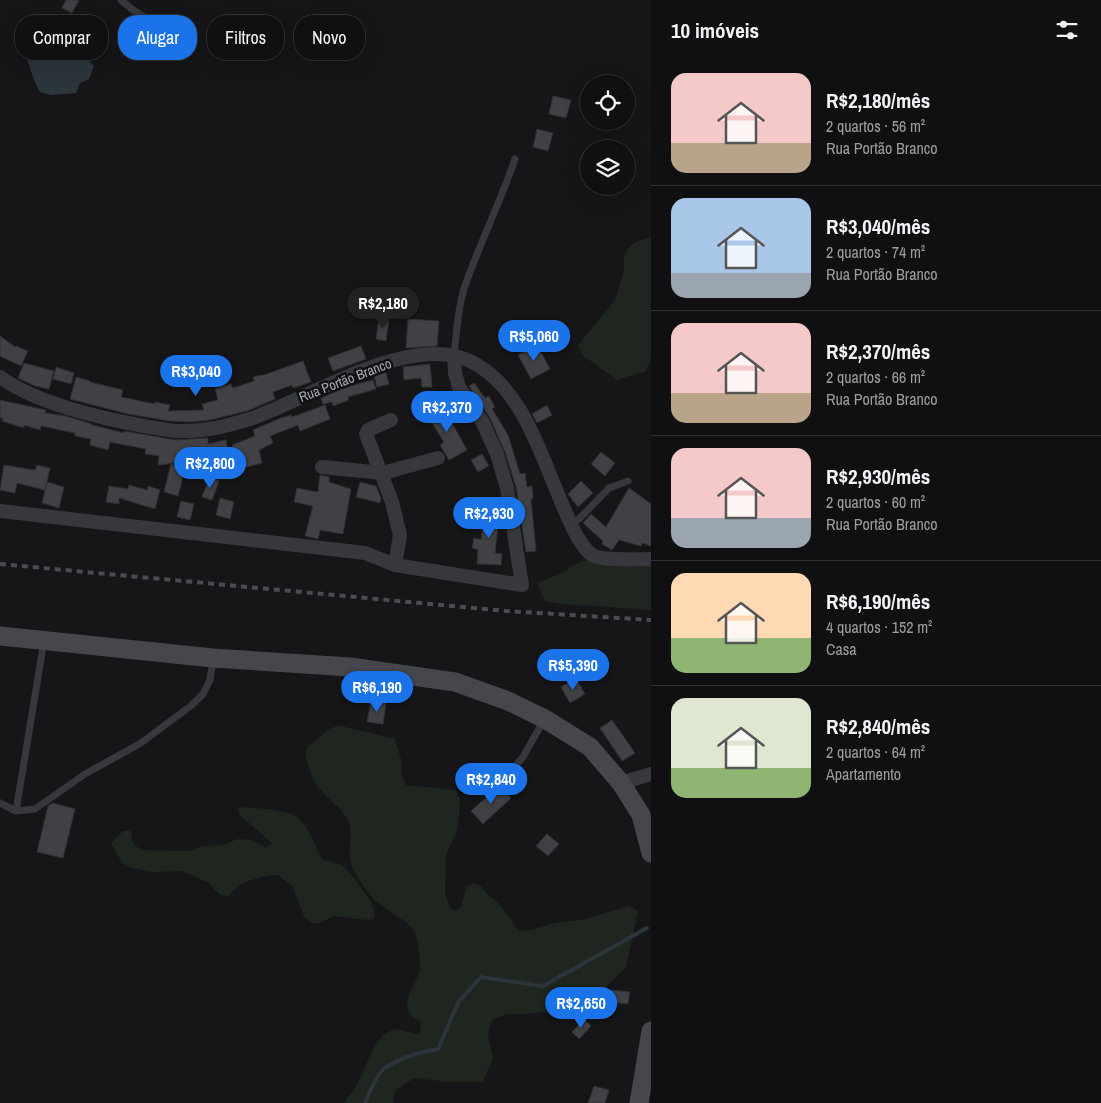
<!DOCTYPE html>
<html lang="pt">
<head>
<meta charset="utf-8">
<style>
  :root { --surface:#101012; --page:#19191b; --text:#f1f3f6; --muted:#9c9d9f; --line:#303032; --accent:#1a73e8 }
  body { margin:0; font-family:"Archivo Narrow",sans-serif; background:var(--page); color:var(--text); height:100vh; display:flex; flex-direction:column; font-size:19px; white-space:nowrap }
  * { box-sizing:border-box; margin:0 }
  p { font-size:16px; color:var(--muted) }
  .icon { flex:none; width:28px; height:28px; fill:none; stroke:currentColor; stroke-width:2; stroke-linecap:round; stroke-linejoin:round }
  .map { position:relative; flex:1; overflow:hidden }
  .drawer { display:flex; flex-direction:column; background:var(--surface); width:450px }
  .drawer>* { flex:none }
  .guide { position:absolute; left:15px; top:15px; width:475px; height:45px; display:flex; gap:10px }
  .controls { position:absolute; left:580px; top:75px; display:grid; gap:10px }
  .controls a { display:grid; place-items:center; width:55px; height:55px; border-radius:50%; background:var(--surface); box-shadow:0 5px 20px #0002,0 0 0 1px var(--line); font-size:25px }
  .price { position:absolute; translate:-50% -42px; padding:0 11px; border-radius:18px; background:var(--accent); color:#fff; font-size:16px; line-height:32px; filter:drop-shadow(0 1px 2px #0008) }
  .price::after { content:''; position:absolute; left:50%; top:30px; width:15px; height:11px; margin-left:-8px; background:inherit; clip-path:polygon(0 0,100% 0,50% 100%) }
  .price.active { background:#222; color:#fff }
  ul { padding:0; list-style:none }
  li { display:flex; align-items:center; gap:15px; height:125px; padding:0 20px }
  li+li { border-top:1px solid var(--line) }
  li span { display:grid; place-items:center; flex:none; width:140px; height:100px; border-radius:15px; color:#555 }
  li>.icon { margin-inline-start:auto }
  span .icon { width:60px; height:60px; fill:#fffc; stroke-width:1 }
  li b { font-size:21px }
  h2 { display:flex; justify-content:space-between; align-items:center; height:60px; padding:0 20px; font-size:21px }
  .chip { padding:0 18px; border-radius:20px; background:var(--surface); box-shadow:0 5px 20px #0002,0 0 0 1px var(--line); font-size:18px; line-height:45px }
  .chip.active { background:var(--accent); color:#fff }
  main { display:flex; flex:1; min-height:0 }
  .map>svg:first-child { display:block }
  .green { fill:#1e261f }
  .water { fill:#2c353c }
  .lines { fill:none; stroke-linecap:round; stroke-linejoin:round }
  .stream { stroke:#2c353c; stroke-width:4 }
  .building { fill:#404145; stroke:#303034 }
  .lane { stroke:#37383d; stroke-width:7 }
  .street { stroke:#37383d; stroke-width:14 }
  .secondary { stroke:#45474d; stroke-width:19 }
  .rail { stroke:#4a4c52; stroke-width:4; stroke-dasharray:6 5; stroke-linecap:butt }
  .labels { text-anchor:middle; stroke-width:5; stroke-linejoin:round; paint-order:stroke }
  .street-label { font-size:14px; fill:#a8adb8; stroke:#111113 }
</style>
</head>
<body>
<main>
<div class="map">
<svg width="651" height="1103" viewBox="0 0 651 1103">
  <rect width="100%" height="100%" fill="#161618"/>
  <!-- green -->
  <path class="green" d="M651,237v121l-5,13 -29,9 -36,-26 -3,-9 37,-45 9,-30v-13l3,-8 9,-7z
    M587,560l64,4v46l-88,-6 -18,-3 -8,-18c7,-3 13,-5 20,-8 10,-4 18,-13 30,-15z
    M338,725l57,14 6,20 1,17 4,9c17,3 34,1 50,6l4,8 -1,17 -3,18 -10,20 -1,40 5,13 4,4 7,-4 5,-19 7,-5 8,3 7,9 9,7 13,16 8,13 14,-1 23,-7 30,-4 43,-13 10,5 -12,56 -39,39 -59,8h-22l-14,6 -4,14 5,24 -10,24h-33l-36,-4 -19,13 -2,12h-49c5,-7 11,-15 15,-23 9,-15 14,-44 34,-50 8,-2 17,4 26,4l2,-7 -1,-5c-24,-13 -8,-31 -1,-49 3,-7 -1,-38 -6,-44 -11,-13 -31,-19 -42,-33 -6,-7 -18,-24 -20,-33 -4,-14 4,-32 -4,-45 -8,-12 -20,-20 -29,-31 -4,-4 -6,-11 -8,-17 -3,-7 -6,-14 -3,-22l20,-17z
    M237,807c14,1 51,2 61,11 12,10 17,28 24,41l20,6 13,14 17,24 3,13 -3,3 -5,1 -34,-4 -15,8 -8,-2 -6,-6 -11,-29 -15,-12h-9l-27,8 -14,13 -8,-1 -12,-13 -27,-11 -28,1 -24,-5 -8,-6 -10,-18 12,-12h8l1,11 5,5 7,3 44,1 15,-5 21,-1 13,-6 14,1 14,7 8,-3 -33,-29z"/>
  <!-- water -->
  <path class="water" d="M18,26h16l41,23 19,17 -5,13 -9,4 -4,10 -25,2 -11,-3c-7,-12 -8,-19 -13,-33 -5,-14 -12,-16 -9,-33z"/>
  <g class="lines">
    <!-- stream -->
    <path class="stream" d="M365,1103c4,-10 12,-29 20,-35 16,-11 35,-16 53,-19l21,-48 22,-24 62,9 104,-58"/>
  </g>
  <!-- building -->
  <path class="building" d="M66,0h13l-7,13 -10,-5z
    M153,33l28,5 -3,20 -28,-5z
    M553,96l18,4 -5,18 -17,-4z
    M537,129l16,4 -5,18 -15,-4z
    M379,317l10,2 -3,22 -10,-2z
    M408,319l31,2 -2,25 -31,2z
    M0,336l15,11 1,-1 12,5 -7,15 -21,-10z
    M537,345l13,24 -19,10 -13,-24z
    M361,346l5,13 -33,12 -5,-13z
    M303,361l8,21 -18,6 -1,-3 -19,7 2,7 -28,12 -37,9 -21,2 -19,-1 -42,-7 -58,-15 6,-22 14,4v1l33,8 -2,7 34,7v-2l15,3 -2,6 36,-1 -2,-6 16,-4 -3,-11 16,-5 2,4 21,-7 -1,-4 14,-3z
    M24,363l30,8 -5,18 -14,-3 -17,-8z
    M430,364l2,23h-10l-1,-9 -17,2 -1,-13z
    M56,367l18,6 -3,11 -18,-5z
    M386,372l3,12 -12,3 -3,-11z
    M373,380l3,9 -28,8 1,3 -16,6 -1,-4 -9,2 -2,-6 25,-11z
    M474,383l11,15 4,-2 6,11 -3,2 16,26 12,39 5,-1 2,14 5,-1 1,12 -2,1 5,52 -10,1 -10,-65 -11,-35 -15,-34 -21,-32z
    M0,400l46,10 -1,3 21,3 26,8v1l32,8v-2l51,9 33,-2v6l18,-4 2,11 -19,4 1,4 -52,6 1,-9 -14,-2 1,-5 -36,-7 -2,8 -18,-5 1,-6 -16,-3v-3l-34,-7 -1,4 -16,-5v3l-22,-7 1,-3h-3z
    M325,405l5,14 -30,12 -2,-6 -28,11 3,7 -14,7 3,13 -23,6 -7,-24 23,-9 -2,-6 28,-12 10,-3 1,2z
    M442,405l25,45 -18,10 -9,-15 4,-3 -17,-27z
    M547,405l5,10 -15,8 -5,-9z
    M601,452l14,11 -10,13 -14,-12z
    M482,454l7,12 -11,6 -7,-12z
    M171,464l14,5 -7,27 -14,-4z
    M4,465l31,5 2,-5 13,3 -5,22 -28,-7 -2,10 -15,-3z
    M320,475l9,2v5l22,7 -8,45 -23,-4 -2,9 -13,-3 8,-30 -19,-4 3,-14 19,4 2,-1z
    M209,478l10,3 -7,19 -10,-3z
    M581,481l12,12 -15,14 -10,-13z
    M47,482l17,5 -5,21 -17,-5z
    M360,482l16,4 5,12 -1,5 -24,-6z
    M129,485l18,5 1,-4 12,4 -5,19 -36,-11v6l-13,-2 3,-16 19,3z
    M629,488l22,16v42l-9,-3 -1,3 -22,-6 -7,10 -10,-6 1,-3 -20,-18 8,-9 15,13z
    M220,498l14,4 -4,17 -14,-4z
    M181,501l13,3 -4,16 -13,-3z
    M501,506l2,11h-4l-4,36 7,1 -1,11 -24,-1 1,-14 -6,-2 2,-10 7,2 2,-14h4l-1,-19z
    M576,679l9,15 -15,9 -9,-16z
    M371,701l15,2 -3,21 -16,-2z
    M612,720l23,33 -13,8 -22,-33z
    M496,789h7l8,9 -28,26 -12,-13z
    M53,803l22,6 -12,49 -26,-6 11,-46z
    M547,834l12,10 -11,12 -12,-10z
    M611,990l19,2 -2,12 -18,-2z
    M584,1019l7,7 -12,13 -7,-7z
    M594,1086l15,4 -4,13h-17z"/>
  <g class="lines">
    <!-- lane -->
    <path class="lane" d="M121,0l12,10 24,15
      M454,355c3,-25 4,-51 13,-75 15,-41 34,-80 48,-121
      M571,524l9,-6 29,-30 19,-7
      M499,785l24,-28 21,-37
      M0,803l16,8 28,-170
      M16,811l19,-2 50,-35 56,-31 51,-38 11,-11 7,-14 3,-20"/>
    <!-- street -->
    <path class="street" d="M0,377c37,27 104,42 149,50 10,1 21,4 31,4 12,0 25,-1 36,-3 11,-2 23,-6 34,-9 58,-20 161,-87 220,-58 55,26 73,103 97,154 5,12 14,32 25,40 10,6 46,4 59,4
      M391,420l-23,10 -2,4 26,68 8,33 -5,30
      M322,467l61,6 55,-15
      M0,511l365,42 30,12 127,20 -15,-97 -10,-34 -14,-31 -24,-36 -4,-14 -1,-18
      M621,783l30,-9"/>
    <!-- secondary -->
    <path class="secondary" d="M0,636l213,22 137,9 105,15 53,19 37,18 45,28 31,36 20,32 10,38
      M639,1103l12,-72"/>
    <!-- rail -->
    <path class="rail" d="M0,564l506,47 145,9"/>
  </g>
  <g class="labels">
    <!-- street labels -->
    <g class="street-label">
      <text transform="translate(345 380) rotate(-21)" y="5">Rua Portão Branco</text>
    </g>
  </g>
</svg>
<div class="controls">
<a><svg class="icon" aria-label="locate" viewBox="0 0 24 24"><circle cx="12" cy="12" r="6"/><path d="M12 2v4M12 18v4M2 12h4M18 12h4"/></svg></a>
<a><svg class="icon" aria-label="layers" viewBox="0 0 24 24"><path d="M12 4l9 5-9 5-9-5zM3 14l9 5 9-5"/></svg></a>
</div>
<b class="price active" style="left:383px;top:329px">R$2,180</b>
<b class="price" style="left:534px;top:362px">R$5,060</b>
<b class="price" style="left:196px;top:397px">R$3,040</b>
<b class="price" style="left:447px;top:433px">R$2,370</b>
<b class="price" style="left:210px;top:489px">R$2,800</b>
<b class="price" style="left:489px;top:539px">R$2,930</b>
<b class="price" style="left:573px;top:691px">R$5,390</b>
<b class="price" style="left:377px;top:713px">R$6,190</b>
<b class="price" style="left:491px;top:805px">R$2,840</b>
<b class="price" style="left:581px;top:1029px">R$2,650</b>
<div class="guide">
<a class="chip">Comprar</a>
<a class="chip active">Alugar</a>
<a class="chip">Filtros</a>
<a class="chip">Novo</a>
</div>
</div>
<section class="drawer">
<h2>10 imóveis<svg class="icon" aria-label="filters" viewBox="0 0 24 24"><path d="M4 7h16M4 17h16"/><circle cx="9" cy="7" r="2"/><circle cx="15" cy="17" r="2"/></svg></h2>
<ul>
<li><span style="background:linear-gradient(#f6c9c9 70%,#b9a48a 0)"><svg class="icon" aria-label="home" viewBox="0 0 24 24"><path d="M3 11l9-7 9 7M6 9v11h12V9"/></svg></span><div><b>R$2,180/mês</b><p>2 quartos · 56 m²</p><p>Rua Portão Branco</p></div></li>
<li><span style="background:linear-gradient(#a9c7e8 75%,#9aa5b1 0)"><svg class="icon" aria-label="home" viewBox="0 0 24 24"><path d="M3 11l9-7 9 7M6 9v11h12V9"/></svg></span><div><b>R$3,040/mês</b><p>2 quartos · 74 m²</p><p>Rua Portão Branco</p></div></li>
<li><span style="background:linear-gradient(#f6c9c9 70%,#b9a48a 0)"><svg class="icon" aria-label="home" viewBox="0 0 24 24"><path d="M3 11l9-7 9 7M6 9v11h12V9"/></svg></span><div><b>R$2,370/mês</b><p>2 quartos · 66 m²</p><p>Rua Portão Branco</p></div></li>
<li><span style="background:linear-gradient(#f6c9c9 70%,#9aa5b1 0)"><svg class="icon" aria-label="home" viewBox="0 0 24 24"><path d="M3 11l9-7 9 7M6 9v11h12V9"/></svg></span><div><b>R$2,930/mês</b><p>2 quartos · 60 m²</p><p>Rua Portão Branco</p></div></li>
<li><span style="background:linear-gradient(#ffd9b3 65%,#8fb573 0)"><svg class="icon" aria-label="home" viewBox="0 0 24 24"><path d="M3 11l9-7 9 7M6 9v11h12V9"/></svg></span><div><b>R$6,190/mês</b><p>4 quartos · 152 m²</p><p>Casa</p></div></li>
<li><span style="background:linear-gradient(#dfe7d0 70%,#8fb573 0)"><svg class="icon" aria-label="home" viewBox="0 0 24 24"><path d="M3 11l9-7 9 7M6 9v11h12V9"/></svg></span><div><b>R$2,840/mês</b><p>2 quartos · 64 m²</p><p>Apartamento</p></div></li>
</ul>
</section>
</main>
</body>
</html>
